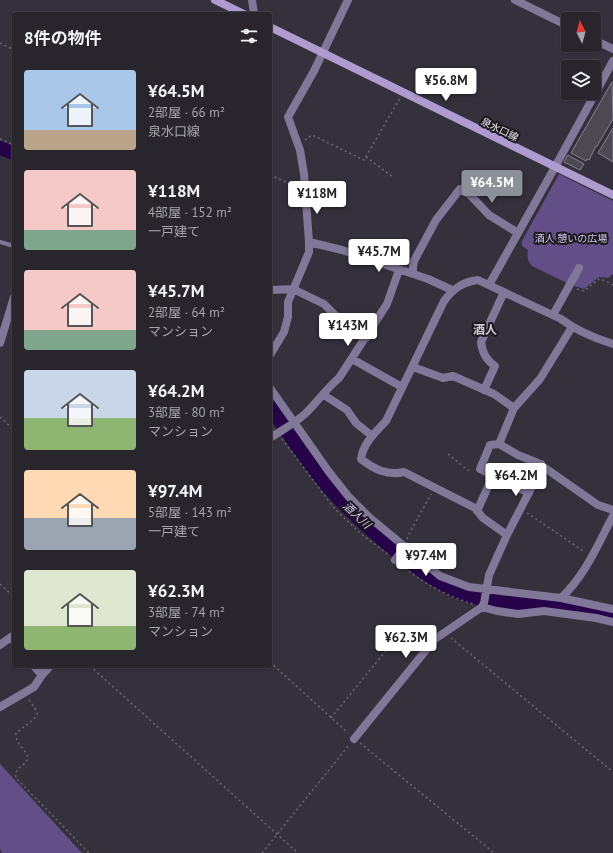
<!DOCTYPE html>
<html lang="ja">
<head>
<meta charset="utf-8">
<style>
  :root { --surface:#28252d; --page:#343139; --text:#f1f3f6; --muted:#a5a5aa; --line:#444249; --accent:#8c9099 }
  body { margin:0; font-family:"PT Sans","Noto Sans JP",sans-serif; background:var(--page); color:var(--text); height:100vh; display:flex; flex-direction:column; font-size:15px; white-space:nowrap }
  * { box-sizing:border-box; margin:0 }
  p { font-size:13px; color:var(--muted) }
  .icon { flex:none; width:22px; height:22px; fill:none; stroke:currentColor; stroke-width:2; stroke-linecap:round; stroke-linejoin:round }
  .map { position:relative; flex:1; overflow:hidden }
  .drawer { position:absolute; left:12px; top:12px; width:260px; height:656px; display:flex; flex-direction:column; background:var(--surface); border-radius:4px; box-shadow:0 1px 3px #0004,0 0 0 1px var(--line) }
  .drawer>* { flex:none }
  .needle { width:26px; rotate:354deg }
  .tools { position:absolute; left:561px; top:12px; display:grid; gap:8px }
  .tools a { display:grid; place-items:center; width:40px; height:40px; border-radius:4px; background:var(--surface); box-shadow:0 1px 3px #0004,0 0 0 1px var(--line); font-size:20px }
  .price { position:absolute; translate:-50% -34px; padding:0 9px; border-radius:4px; background:#fff; color:#222; font-size:13px; line-height:26px; filter:drop-shadow(0 1px 2px #0008) }
  .price::after { content:''; position:absolute; left:50%; top:24px; width:12px; height:9px; margin-left:-6px; background:inherit; clip-path:polygon(0 0,100% 0,50% 100%) }
  .price.selected { background:var(--accent); color:#fff }
  ul { padding:0; list-style:none }
  li { display:flex; align-items:center; gap:12px; height:100px; padding:0 12px }
  li span { display:grid; place-items:center; flex:none; width:112px; height:80px; border-radius:4px; color:#555 }
  li>.icon { margin-inline-start:auto }
  span .icon { width:48px; height:48px; fill:#fffc; stroke-width:1 }
  li b { font-size:17px }
  h2 { display:flex; justify-content:space-between; align-items:center; height:48px; padding:0 12px; font-size:17px }
  .map>svg:first-child { display:block }
  .green { fill:#634f87 }
  .lines { fill:none; stroke-linecap:round; stroke-linejoin:round }
  .river { stroke:#27044a; stroke-width:14 }
  .building { fill:#4c4953; stroke:#85828e }
  .path { stroke:#6c6872; stroke-width:1.5; stroke-dasharray:2 3; stroke-linecap:butt }
  .service { stroke:#817798; stroke-width:4 }
  .minor { stroke:#817798; stroke-width:8 }
  .secondary { stroke:#ae9cd1; stroke-width:8 }
  .labels { text-anchor:middle; stroke-width:4; stroke-linejoin:round; paint-order:stroke }
  .street-label { font-size:10px; fill:#eae8ef; stroke:#1c1a1f }
  .park-label { font-size:10px; fill:#d6c9f2; stroke:#1c1a1f }
  .water-label { font-size:11px; font-style:italic; fill:#d5c8f2; stroke:#1c1a1f }
  .quarter-label { font-size:12px; font-weight:bold; fill:#d0ccd9; stroke:#1c1a1f }
</style>
</head>
<body>
<div class="map">
<svg width="613" height="853" viewBox="0 0 613 853">
  <rect width="100%" height="100%" fill="#35313c"/>
  <!-- green -->
  <path class="green" d="M559,174l54,27v73l-5,4 -9,-1 -15,12 -15,-5 -37,-18c-5,-6 -5,-9 -4,-16l-6,-4v-5z
    M0,764l82,89h-80l-2,-4z"/>
  <g class="lines">
    <!-- river -->
    <path class="river" d="M0,148l14,5
      M270,406c17,26 35,52 54,76 24,29 53,54 82,77 22,17 44,33 71,39 35,8 71,8 106,12 10,2 20,2 30,5"/>
  </g>
  <!-- building -->
  <path class="building" d="M612,82l1,37 -16,27h-1l-7,14 -2,-1 -1,2 -15,-8z
    M613,128v34l-15,-9z
    M568,155l16,9 -4,6 -16,-8z"/>
  <g class="lines">
    <!-- path -->
    <path class="path" d="M0,43l14,7
      M0,139l14,6
      M305,140l7,-5 52,25 36,-62
      M366,157l27,20
      M270,175l28,12
      M577,289l7,2 15,-12 7,2 7,4
      M0,417l14,13
      M282,439l52,69 27,26 28,21
      M448,454l21,17 3,-1
      M527,513l58,39
      M407,539l2,-5 22,-40
      M401,565c22,18 45,31 72,39
      M0,584l14,13
      M451,638l162,134
      M270,662l78,71
      M90,666l208,187
      M29,700l6,8 2,6 -3,5 -18,14c-1,11 9,15 12,24 -2,11 -14,8 -12,21l73,75
      M331,718l62,-76
      M360,743l134,110
      M262,853l87,-108"/>
    <!-- service -->
    <path class="service" d="M0,242l14,4"/>
    <!-- minor -->
    <path class="minor" d="M252,0l2,14
      M515,0l53,26
      M594,40l19,9
      M309,242l33,8 86,29 24,11
      M413,274v-7l1,-6 22,-41 24,-31 9,5 20,21 29,18
      M489,285l66,-118 58,-106
      M270,290l23,-1 31,15 15,15 28,18
      M553,315l26,-47
      M0,343l14,-46
      M270,355l14,-23 4,-15v-15l21,-50v-10l-5,-68 -4,-24 -12,-33 26,-46 34,-71
      M352,359l50,28
      M413,367l30,11 10,-2 41,18 20,14 -15,36 19,11 20,8 60,42 15,5
      M270,388l59,84 19,24 21,21 71,59 29,11 92,11c24,-22 37,-54 52,-82
      M484,390l11,-24c-9,-6 -13,-14 -14,-24l23,-50
      M324,395l23,15 9,13 16,13
      M514,408l26,-29 32,-52
      M270,438c12,-8 26,-15 37,-26 11,-11 20,-24 32,-34l48,-74 12,-34
      M499,444l-9,1 -10,24 49,24
      M477,511l16,-35
      M507,535l32,-62 2,-9
      M395,560l10,-14
      M561,598l52,11
      M482,607l15,4 21,3 26,-3 52,7 17,4
      M0,645l11,-8 3,4
      M34,666l8,9
      M0,707l34,-20 8,-12 8,-9
      M354,739l81,-100 47,-32 2,-4 5,-28 18,-40 -24,-17 -8,-10 -71,-36c-17,4 -30,-3 -43,-13 2,-16 15,-27 25,-38l58,-120c9,-12 18,-19 34,-21l83,39c16,12 33,19 52,25"/>
    <!-- secondary -->
    <path class="secondary" d="M215,0l29,14
      M270,27l343,168"/>
  </g>
  <g class="labels">
    <!-- street labels -->
    <g class="street-label">
      <text transform="translate(500 129) rotate(26)" y="4">泉水口線</text>
    </g>
    <!-- park labels -->
    <g class="park-label">
      <text x="571" y="242">酒人 憩いの広場</text>
    </g>
    <!-- water labels -->
    <g class="water-label">
      <text transform="translate(357 515) rotate(43)" y="4">酒人川</text>
    </g>
    <!-- quarter labels -->
    <g class="quarter-label">
      <text x="485" y="334">酒人</text>
    </g>
  </g>
</svg>
<div class="tools">
<a><svg class="needle" viewBox="-14 -14 28 28"><path d="M0-13l5 13h-10z" fill="#e53935"/><path d="M0 13l5-13h-10z" fill="#a5a5aa"/></svg></a>
<a><svg class="icon" aria-label="layers" viewBox="0 0 24 24"><path d="M12 4l9 5-9 5-9-5zM3 14l9 5 9-5"/></svg></a>
</div>
<b class="price" style="left:446px;top:102px">¥56.8M</b>
<b class="price selected" style="left:492px;top:204px">¥64.5M</b>
<b class="price" style="left:317px;top:215px">¥118M</b>
<b class="price" style="left:379px;top:273px">¥45.7M</b>
<b class="price" style="left:348px;top:347px">¥143M</b>
<b class="price" style="left:516px;top:497px">¥64.2M</b>
<b class="price" style="left:426px;top:577px">¥97.4M</b>
<b class="price" style="left:406px;top:659px">¥62.3M</b>
<section class="drawer">
<h2>8件の物件<svg class="icon" aria-label="filters" viewBox="0 0 24 24"><path d="M4 7h16M4 17h16"/><circle cx="9" cy="7" r="2"/><circle cx="15" cy="17" r="2"/></svg></h2>
<ul>
<li><span style="background:linear-gradient(#a9c7e8 75%,#b9a48a 0)"><svg class="icon" aria-label="home" viewBox="0 0 24 24"><path d="M3 11l9-7 9 7M6 9v11h12V9"/></svg></span><div><b>¥64.5M</b><p>2部屋 · 66 m²</p><p>泉水口線</p></div></li>
<li><span style="background:linear-gradient(#f6c9c9 75%,#7fa58c 0)"><svg class="icon" aria-label="home" viewBox="0 0 24 24"><path d="M3 11l9-7 9 7M6 9v11h12V9"/></svg></span><div><b>¥118M</b><p>4部屋 · 152 m²</p><p>一戸建て</p></div></li>
<li><span style="background:linear-gradient(#f6c9c9 75%,#7fa58c 0)"><svg class="icon" aria-label="home" viewBox="0 0 24 24"><path d="M3 11l9-7 9 7M6 9v11h12V9"/></svg></span><div><b>¥45.7M</b><p>2部屋 · 64 m²</p><p>マンション</p></div></li>
<li><span style="background:linear-gradient(#c9d6e8 60%,#8fb573 0)"><svg class="icon" aria-label="home" viewBox="0 0 24 24"><path d="M3 11l9-7 9 7M6 9v11h12V9"/></svg></span><div><b>¥64.2M</b><p>3部屋 · 80 m²</p><p>マンション</p></div></li>
<li><span style="background:linear-gradient(#ffd9b3 60%,#9aa5b1 0)"><svg class="icon" aria-label="home" viewBox="0 0 24 24"><path d="M3 11l9-7 9 7M6 9v11h12V9"/></svg></span><div><b>¥97.4M</b><p>5部屋 · 143 m²</p><p>一戸建て</p></div></li>
<li><span style="background:linear-gradient(#dfe7d0 70%,#8fb573 0)"><svg class="icon" aria-label="home" viewBox="0 0 24 24"><path d="M3 11l9-7 9 7M6 9v11h12V9"/></svg></span><div><b>¥62.3M</b><p>3部屋 · 74 m²</p><p>マンション</p></div></li>
</ul>
</section>
</div>
</body>
</html>
